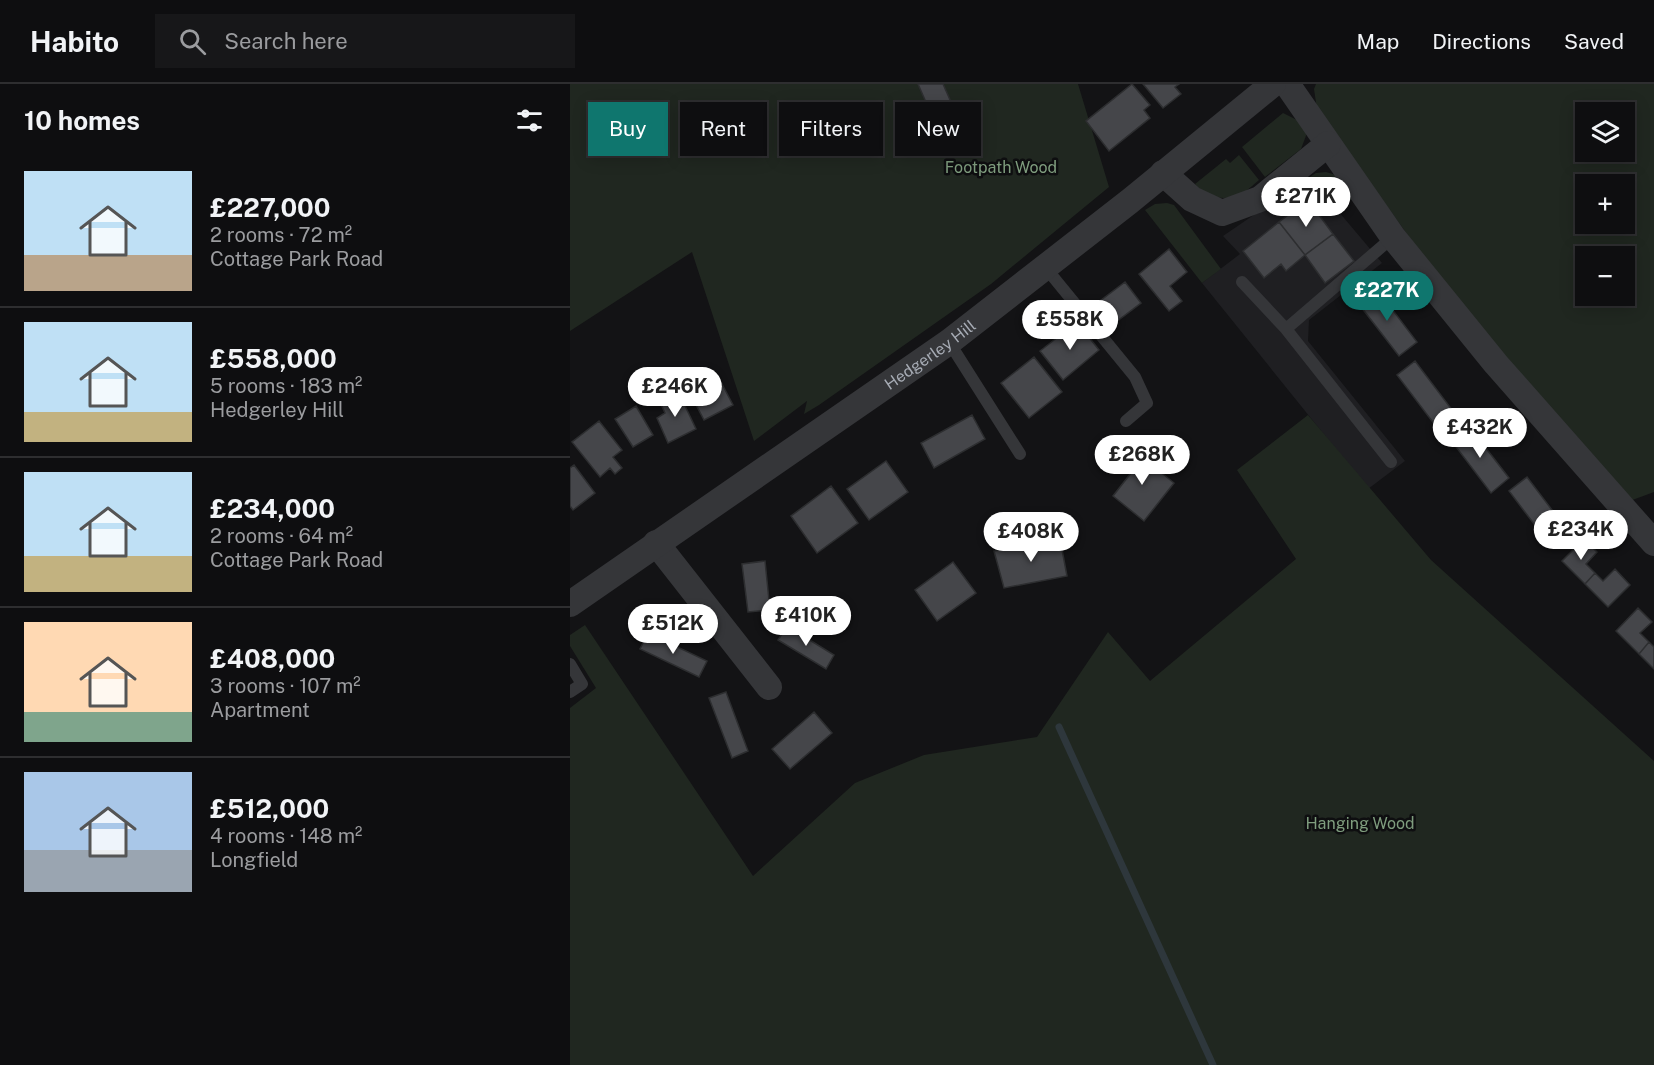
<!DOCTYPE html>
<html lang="en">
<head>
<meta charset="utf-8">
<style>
  :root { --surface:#0e0e10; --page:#171719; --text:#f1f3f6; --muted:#9b9c9f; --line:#2e2e30; --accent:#0f766e }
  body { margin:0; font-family:"Public Sans",sans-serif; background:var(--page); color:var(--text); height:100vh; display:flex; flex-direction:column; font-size:22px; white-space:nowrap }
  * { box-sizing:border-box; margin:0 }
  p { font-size:20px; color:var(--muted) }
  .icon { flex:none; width:33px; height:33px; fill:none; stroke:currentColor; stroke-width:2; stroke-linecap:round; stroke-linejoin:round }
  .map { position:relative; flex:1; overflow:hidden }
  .details { display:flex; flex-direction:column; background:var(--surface); width:570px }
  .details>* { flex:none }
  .hud { position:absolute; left:18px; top:18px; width:570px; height:54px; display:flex; gap:12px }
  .fabs { position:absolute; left:1005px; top:18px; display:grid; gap:12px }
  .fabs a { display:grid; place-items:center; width:60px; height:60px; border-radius:0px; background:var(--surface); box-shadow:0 3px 15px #0003,0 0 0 2px var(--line); font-size:30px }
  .price { position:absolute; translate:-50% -51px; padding:0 14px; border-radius:21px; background:#fff; color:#222; font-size:20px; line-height:39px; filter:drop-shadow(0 2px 3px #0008) }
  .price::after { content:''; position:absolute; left:50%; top:36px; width:18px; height:14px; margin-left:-9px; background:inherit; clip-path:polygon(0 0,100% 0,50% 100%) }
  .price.on { background:var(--accent); color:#fff }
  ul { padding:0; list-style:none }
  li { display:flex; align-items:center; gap:18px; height:150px; padding:0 24px }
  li+li { border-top:2px solid var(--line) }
  li span { display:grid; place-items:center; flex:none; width:168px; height:120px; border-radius:0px; color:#555 }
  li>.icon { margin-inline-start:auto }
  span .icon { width:72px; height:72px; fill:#fffc; stroke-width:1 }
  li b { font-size:26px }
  h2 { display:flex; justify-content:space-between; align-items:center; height:72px; padding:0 24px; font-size:26px }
  .chip { padding:0 21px; border-radius:0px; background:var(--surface); box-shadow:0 3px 15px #0003,0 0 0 2px var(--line); font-size:21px; line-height:54px }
  .chip.on { background:var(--accent); color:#fff }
  header { display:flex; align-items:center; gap:36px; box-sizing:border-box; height:84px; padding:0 30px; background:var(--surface); border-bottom:2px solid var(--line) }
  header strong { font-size:28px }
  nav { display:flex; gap:33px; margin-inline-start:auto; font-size:21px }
  .search { width:420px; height:54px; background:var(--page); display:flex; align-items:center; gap:15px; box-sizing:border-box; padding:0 21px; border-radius:0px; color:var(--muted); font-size:22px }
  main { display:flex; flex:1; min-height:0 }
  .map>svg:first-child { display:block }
  .built { fill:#1f1f22 }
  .green { fill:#202720; fill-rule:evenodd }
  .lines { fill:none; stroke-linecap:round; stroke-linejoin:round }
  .stream { stroke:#2e373c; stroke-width:7 }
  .building { fill:#45464a; stroke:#2d2e30; stroke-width:1.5 }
  .lane { stroke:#353639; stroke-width:12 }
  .street { stroke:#353639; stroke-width:26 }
  .labels { text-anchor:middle; stroke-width:5; stroke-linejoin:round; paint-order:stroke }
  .park-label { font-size:16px; fill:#7f9d7e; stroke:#0e0e10 }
  .street-label { font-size:16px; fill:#a6abb4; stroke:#0e0e10 }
</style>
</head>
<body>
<header>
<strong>Habito</strong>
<div class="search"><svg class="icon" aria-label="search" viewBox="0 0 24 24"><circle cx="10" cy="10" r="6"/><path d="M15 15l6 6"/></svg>Search here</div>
<nav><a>Map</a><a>Directions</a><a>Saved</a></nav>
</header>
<main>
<section class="details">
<h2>10 homes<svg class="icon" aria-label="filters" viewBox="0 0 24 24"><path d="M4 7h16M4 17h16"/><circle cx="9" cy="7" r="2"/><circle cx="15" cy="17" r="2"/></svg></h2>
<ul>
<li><span style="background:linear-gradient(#bfe0f5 70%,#b9a48a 0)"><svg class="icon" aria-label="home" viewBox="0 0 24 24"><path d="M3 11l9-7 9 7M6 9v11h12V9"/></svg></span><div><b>£227,000</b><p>2 rooms · 72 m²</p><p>Cottage Park Road</p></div></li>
<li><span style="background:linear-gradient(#bfe0f5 75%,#c2b280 0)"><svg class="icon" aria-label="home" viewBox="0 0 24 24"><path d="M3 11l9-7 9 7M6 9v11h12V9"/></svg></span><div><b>£558,000</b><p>5 rooms · 183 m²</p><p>Hedgerley Hill</p></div></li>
<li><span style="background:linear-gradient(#bfe0f5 70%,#c2b280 0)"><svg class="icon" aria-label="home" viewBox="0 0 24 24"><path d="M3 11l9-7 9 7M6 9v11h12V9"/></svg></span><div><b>£234,000</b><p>2 rooms · 64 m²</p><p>Cottage Park Road</p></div></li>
<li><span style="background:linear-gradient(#ffd9b3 75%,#7fa58c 0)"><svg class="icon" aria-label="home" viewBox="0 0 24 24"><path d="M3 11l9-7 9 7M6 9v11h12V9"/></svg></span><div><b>£408,000</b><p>3 rooms · 107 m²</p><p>Apartment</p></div></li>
<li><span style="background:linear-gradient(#a9c7e8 65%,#9aa5b1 0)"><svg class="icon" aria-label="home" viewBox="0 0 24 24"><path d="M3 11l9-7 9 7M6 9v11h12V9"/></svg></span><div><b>£512,000</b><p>4 rooms · 148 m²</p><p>Longfield</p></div></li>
</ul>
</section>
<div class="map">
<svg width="1084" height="981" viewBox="0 0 1084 981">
  <rect width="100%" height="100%" fill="#131315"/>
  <!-- built -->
  <path class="built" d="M747,102l65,77 -73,57 -1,21 97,120 -37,28 -166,-206 38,-29 -17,-18 70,-48z"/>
  <!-- green -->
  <path class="green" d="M0,0h508l31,103 -118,97 -172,121 -15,9 3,-13 -53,40 -62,-189 -122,79z
    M746,0h338v408l-27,10 -153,-175 -157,-218 -3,-20zM1016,28h38v40h-38zM1016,100h38v40h-38zM1016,172h38v40h-38z
    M713,29l16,8 8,12 -6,16 -36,28 -23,-30z
    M669,71l20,25c-6,5 -13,12 -20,15 -15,6 -33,3 -44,-11l31,-25 4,4z
    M756,88l10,3 17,23 -21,16 -27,-34 11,-7z
    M597,119l7,2 47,64 -19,14 -57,-73 10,-6z
    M738,331l123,145 223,201v304h-1084v-357l26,-20 -26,-42v-11l15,-10 168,251 102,-93 69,-28 113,-18 71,-105 42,49 146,-122 -59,-89z"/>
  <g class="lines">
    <!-- stream -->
    <path class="stream" d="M489,643l154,338"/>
  </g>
  <!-- building -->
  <path class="building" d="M348,0h25l20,45 -21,10z
    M562,0l18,21 -6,5 6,8 -41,33 -23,-30z
    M573,0h36l-4,3 6,7 -18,14z
    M738,116l25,34 -28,21 -26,-33z
    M709,138l26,33 -19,16 -5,-7 -17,14 -21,-27z
    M763,150l21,27 -29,22 -20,-28z
    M599,165l18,23 -17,14 12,15 -13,10 -30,-37z
    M555,198l16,21 -37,28 -16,-21z
    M806,204l41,54 -18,14 -41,-53z
    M507,238l22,28 -36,30 -23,-29z
    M464,273l28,35 -33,26 -28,-35z
    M845,277l41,54 -18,14 -41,-54z
    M152,300l11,21 -29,15 -11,-21z
    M108,307l18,38 -28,14 -11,-25 8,-5 -6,-13z
    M66,322l17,29 -20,12 -18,-28z
    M402,331l13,24 -51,29 -13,-25z
    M29,337l23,29 -9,7 9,11 -7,6 -5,-6 -10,9 -28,-35z
    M898,341l41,53 -18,15 -41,-54z
    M562,365l42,34 -30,38 -31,-25 18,-23 -11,-9z
    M316,377l22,31 -39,28 -22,-31z
    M4,381l21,28 -22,17 -3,-4v-38z
    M957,393l41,54 -18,14 -41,-54z
    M261,402l27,37 -41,30 -26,-37z
    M490,455l7,37 -63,12 -10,-37z
    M1014,455l13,13 -11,12 9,9 -10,11 -23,-23z
    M195,477l5,49 -22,2 -6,-48z
    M383,478l23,31 -39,28 -22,-31z
    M1045,485l15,16 -22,22 -23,-23 10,-11 8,8z
    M1068,524l14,14 -12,11 9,9 -10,12 -23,-23z
    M217,542l47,29 -8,14 -48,-29z
    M78,549l59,28 -8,16 -59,-28z
    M1079,558l5,5v22l-15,-15z
    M156,608l22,59 -16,7 -23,-60z
    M244,628l18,21 -42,36 -18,-20z"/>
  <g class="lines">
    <!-- lane -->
    <path class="lane" d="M475,183l90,110 12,26 -21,18
      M672,198l44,47 105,133
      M716,245l107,-92
      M379,258l71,112
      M0,580l12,20 -12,8"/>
    <!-- street -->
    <g class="street">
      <path d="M717,0l106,153 103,127 158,179"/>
      <path d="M593,89l29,26 30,14 38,-14 68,-55"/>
      <path d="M86,459l113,144"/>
      <path id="s1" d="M0,520l379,-262 181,-141 143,-117"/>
    </g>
  </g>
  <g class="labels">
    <!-- park labels -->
    <g class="park-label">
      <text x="431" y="89">Footpath Wood</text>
      <text x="790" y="745">Hanging Wood</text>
    </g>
    <!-- street labels -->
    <g class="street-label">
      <text dy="6" stroke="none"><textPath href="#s1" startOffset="438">Hedgerley Hill</textPath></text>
    </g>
  </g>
</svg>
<div class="fabs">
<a><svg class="icon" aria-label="layers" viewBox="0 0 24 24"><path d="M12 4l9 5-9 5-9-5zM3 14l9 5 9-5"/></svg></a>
<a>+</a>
<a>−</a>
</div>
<b class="price" style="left:736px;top:144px">£271K</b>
<b class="price on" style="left:817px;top:238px">£227K</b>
<b class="price" style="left:500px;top:267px">£558K</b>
<b class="price" style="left:105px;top:334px">£246K</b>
<b class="price" style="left:910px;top:375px">£432K</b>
<b class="price" style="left:572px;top:402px">£268K</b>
<b class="price" style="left:1011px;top:477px">£234K</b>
<b class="price" style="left:461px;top:479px">£408K</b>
<b class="price" style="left:236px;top:563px">£410K</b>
<b class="price" style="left:103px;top:571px">£512K</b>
<div class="hud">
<a class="chip on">Buy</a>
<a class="chip">Rent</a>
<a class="chip">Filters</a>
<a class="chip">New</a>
</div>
</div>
</main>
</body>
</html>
